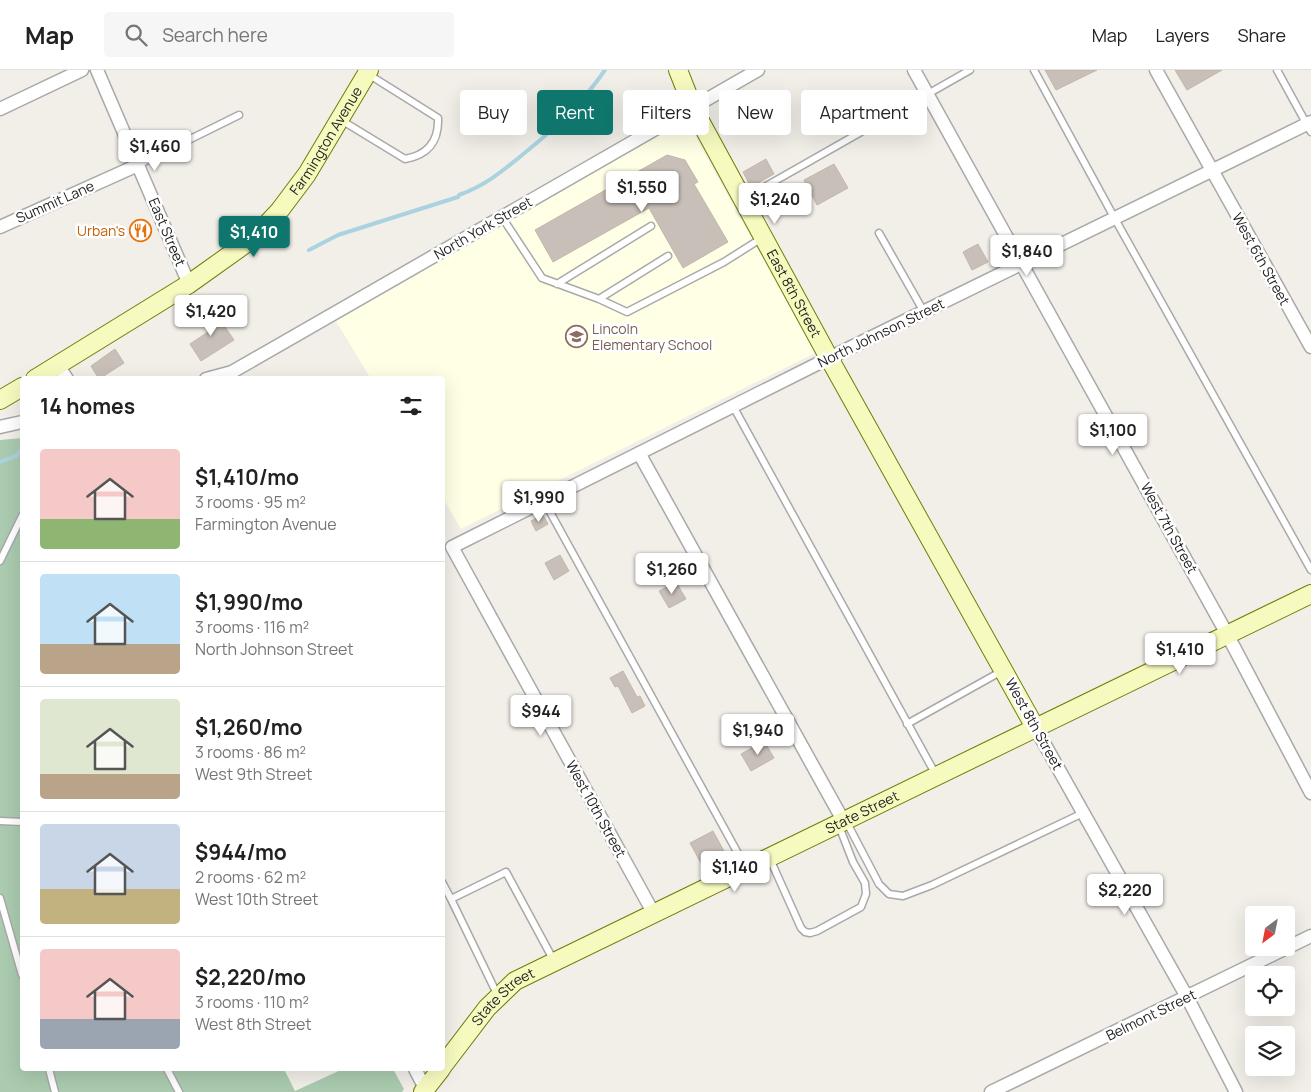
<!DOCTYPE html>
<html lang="en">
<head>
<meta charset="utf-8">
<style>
  :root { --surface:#fff; --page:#f6f6f6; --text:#222; --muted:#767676; --line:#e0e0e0; --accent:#0f766e }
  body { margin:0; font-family:Manrope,sans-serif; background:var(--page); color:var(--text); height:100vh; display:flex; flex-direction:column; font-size:19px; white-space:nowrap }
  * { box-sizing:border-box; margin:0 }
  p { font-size:16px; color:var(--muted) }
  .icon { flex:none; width:28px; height:28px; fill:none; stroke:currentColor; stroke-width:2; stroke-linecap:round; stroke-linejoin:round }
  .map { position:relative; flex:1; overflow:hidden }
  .details { position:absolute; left:20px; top:306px; width:425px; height:695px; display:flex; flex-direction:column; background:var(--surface); border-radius:5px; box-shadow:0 5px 20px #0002 }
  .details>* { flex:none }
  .guide { position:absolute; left:460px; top:20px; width:475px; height:45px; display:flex; gap:10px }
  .needle { width:32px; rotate:212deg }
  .fabs { position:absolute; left:1245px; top:836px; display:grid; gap:10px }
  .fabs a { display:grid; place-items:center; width:50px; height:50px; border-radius:5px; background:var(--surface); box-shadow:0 5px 20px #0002; font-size:25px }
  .price { position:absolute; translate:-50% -42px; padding:0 11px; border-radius:5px; background:#fff; color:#222; font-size:16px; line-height:32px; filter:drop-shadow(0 1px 2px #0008) }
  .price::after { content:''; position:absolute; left:50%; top:30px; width:15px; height:11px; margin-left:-8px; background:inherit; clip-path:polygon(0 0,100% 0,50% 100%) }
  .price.on { background:var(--accent); color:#fff }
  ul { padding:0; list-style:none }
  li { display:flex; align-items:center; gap:15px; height:125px; padding:0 20px }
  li+li { border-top:1px solid var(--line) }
  li span { display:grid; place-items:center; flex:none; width:140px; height:100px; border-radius:5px; color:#555 }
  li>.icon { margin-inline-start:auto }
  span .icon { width:60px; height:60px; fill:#fffc; stroke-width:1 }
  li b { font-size:21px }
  h2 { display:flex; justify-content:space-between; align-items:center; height:60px; padding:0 20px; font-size:21px }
  .chip { padding:0 18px; border-radius:5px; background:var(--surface); box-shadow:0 5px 20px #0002; font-size:18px; line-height:45px }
  .chip.on { background:var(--accent); color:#fff }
  header { display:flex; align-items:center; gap:30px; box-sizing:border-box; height:70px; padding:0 25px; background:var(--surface); border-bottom:1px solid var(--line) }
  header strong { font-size:24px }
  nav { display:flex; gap:28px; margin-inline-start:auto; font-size:18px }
  .search { width:350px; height:45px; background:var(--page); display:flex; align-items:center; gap:12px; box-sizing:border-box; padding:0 18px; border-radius:5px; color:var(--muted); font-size:19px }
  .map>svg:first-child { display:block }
  .education { fill:#ffffe5 }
  .cemetery { fill:#aacbaf }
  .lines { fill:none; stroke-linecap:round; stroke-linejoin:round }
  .stream { stroke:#aad3df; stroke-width:4 }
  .building { fill:#c7bfb8; stroke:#c4b6ab }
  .lane-casing { stroke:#a9a9a9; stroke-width:9 }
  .street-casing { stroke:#a9a9a9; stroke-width:15 }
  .secondary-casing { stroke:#707d05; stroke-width:20 }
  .lane { stroke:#fff; stroke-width:6 }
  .street { stroke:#fff; stroke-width:12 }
  .secondary { stroke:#f7fabf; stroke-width:18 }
  .labels { text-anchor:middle; stroke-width:5; stroke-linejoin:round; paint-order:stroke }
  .street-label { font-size:14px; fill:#222; stroke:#fff }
  .food-label { font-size:14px; fill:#c56008; stroke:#fff; text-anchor:end }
  .education-label { font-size:14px; fill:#785e54; stroke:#fff; text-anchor:start }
</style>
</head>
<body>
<header>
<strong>Map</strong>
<div class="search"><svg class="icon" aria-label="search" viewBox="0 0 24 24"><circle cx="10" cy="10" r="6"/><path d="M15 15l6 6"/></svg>Search here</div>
<nav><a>Map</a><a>Layers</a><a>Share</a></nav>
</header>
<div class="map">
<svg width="1311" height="1022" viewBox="0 0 1311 1022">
  <rect width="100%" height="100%" fill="#f2efe9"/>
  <!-- education -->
  <path class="education" d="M686,50l129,233 -354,176 -18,-31 -1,-119h-71l-35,-58z"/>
  <!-- cemetery -->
  <path class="cemetery" d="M22,368v631h262l11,22 48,-22h50l11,20 -2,3h-402v-652z"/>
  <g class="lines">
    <!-- stream -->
    <path class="stream" d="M309,180l29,-15 120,-38 1,-2c28,-10 46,-26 68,-44 32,-26 55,-48 78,-81
      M0,392l16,-6 5,-5"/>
  </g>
  <!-- building -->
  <path class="building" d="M1045,0h52l-41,20z
    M1175,0h47l-35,20z
    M667,85l18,5 13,22 -4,2 34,58 -45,26 -34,-60 -96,54 -18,-32z
    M766,89l8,15 -23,13 -8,-15z
    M834,94l14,24 -31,17 -13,-25z
    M978,174l10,18 -16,8 -9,-18z
    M209,240l7,11 3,-3 15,22 -33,21 -11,-17 18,-12 -10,-15z
    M115,279l9,14 -25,16 -8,-13z
    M543,445l5,9 -12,7 -5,-10z
    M560,485l9,16 -15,9 -9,-17z
    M676,512l10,17 -17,9 -10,-17z
    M623,601l14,26 3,-1 5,10 -13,7 -14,-27 -3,1 -5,-9z
    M764,671l10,17 -23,13 -10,-17z
    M713,761l12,22 -23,12 -12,-22z"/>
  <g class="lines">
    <defs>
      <path id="lane" d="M1034,0l81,149 196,351
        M1277,0l34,62
        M341,50l64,39c23,-4 34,-18 33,-41l-70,-44
        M138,95l101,-50
        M745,128l225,-128
        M502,147l40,61 57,21 28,13 97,-50 38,-24
        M879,163l45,79
        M557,214l94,-58
        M599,229l69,-43
        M733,336l203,369
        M544,431l202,367
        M0,491l22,-45
        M907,654l95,-53
        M0,751l22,1
        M846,751l33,63 10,10 14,2 29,-11 151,-72
        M770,789l31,69 4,4 5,1 7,-2 44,-24 5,-13 -1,-11 -12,-21 -14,-36
        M442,812l9,17
        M0,828l22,77
        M498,926l-47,-97 55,-27 48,89
        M49,999l6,23
        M167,999l12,23"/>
      <path id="street" d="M97,0l92,214
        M914,0l313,564 84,159
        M1156,0l155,277
        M0,39l82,-39
        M0,157l138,-62
        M58,295l9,14
        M206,309l26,-7 526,-302
        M0,357l22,-5
        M639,383l205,369
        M1036,659l151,268 49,95
        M654,844l-202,-367 377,-189 482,-236
        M415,999l12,23
        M991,1022l320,-156"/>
      <g id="secondary">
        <path id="s1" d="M678,0l15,38 136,250 207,371"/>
        <path id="s2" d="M35,309l154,-95 66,-47 25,-27 27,-36 62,-104"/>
        <path d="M0,330l22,-13"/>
        <path id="s3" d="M442,997l45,-59 28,-27 796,-387"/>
        <path d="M423,1022l18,-23"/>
      </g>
    </defs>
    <!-- lane casing -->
    <use href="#lane" class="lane-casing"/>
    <!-- street casing -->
    <use href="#street" class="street-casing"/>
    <!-- secondary casing -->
    <use href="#secondary" class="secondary-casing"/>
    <!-- lane -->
    <use href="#lane" class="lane"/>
    <!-- street -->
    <use href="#street" class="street"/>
    <!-- secondary -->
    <use href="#secondary" class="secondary"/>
  </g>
  <!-- icons -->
  <defs>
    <symbol id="restaurant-ring" viewBox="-11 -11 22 22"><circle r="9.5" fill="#fff" stroke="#e8710a" stroke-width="1.5"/><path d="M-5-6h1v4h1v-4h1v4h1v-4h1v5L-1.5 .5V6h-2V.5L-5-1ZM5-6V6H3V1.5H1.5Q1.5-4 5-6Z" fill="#e8710a"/></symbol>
    <symbol id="school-ring" viewBox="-11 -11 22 22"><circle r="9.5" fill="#fff" stroke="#8d6e63" stroke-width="1.5"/><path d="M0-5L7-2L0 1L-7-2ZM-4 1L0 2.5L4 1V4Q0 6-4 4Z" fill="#8d6e63"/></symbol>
  </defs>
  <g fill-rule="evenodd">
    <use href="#restaurant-ring" x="128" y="148" width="25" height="25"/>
    <use href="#school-ring" x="564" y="254" width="25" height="25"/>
  </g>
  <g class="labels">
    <!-- street labels -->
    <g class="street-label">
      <text dy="5" stroke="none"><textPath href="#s2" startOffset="382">Farmington Avenue</textPath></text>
      <text transform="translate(55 132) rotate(-24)" y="5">Summit Lane</text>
      <text transform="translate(483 158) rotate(-30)" y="5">North York Street</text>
      <text transform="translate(167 162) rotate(67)" y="5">East Street</text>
      <text transform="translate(1261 189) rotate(61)" y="5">West 6th Street</text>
      <text dy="5" stroke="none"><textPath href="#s1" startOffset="252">East 8th Street</textPath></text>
      <text transform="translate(881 263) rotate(-26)" y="5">North Johnson Street</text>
      <text transform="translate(1169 458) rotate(61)" y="5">West 7th Street</text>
      <text transform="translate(1034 654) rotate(61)" y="5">West 8th Street</text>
      <text transform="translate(596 739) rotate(61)" y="5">West 10th Street</text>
      <text dy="5" stroke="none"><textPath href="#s3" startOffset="499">State Street</textPath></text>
      <text dy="5" stroke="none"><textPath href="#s3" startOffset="94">State Street</textPath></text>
      <text transform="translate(1151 945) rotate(-26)" y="5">Belmont Street</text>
    </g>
    <!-- food labels -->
    <g class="food-label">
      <text x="125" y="166">Urban's</text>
    </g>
    <!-- education labels -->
    <g class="education-label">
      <text x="592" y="264">Lincoln<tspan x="592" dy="16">Elementary School</tspan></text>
    </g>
  </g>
</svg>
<div class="fabs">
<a><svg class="needle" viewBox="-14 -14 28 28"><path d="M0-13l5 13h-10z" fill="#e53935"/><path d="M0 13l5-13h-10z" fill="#767676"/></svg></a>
<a><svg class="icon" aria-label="locate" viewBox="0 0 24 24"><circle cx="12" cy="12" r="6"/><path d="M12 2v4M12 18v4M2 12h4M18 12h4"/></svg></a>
<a><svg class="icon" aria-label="layers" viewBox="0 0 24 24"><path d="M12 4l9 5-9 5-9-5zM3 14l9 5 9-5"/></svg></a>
</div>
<b class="price" style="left:155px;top:102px">$1,460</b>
<b class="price" style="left:642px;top:143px">$1,550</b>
<b class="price" style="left:775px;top:155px">$1,240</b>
<b class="price on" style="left:254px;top:188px">$1,410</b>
<b class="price" style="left:1027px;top:207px">$1,840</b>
<b class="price" style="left:211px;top:267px">$1,420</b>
<b class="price" style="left:1113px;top:386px">$1,100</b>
<b class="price" style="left:539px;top:453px">$1,990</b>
<b class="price" style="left:672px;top:525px">$1,260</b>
<b class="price" style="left:1180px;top:605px">$1,410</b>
<b class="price" style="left:541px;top:667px">$944</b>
<b class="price" style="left:758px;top:686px">$1,940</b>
<b class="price" style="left:735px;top:823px">$1,140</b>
<b class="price" style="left:1125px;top:846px">$2,220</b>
<div class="guide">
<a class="chip">Buy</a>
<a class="chip on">Rent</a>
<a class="chip">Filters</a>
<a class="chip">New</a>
<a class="chip">Apartment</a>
</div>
<section class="details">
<h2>14 homes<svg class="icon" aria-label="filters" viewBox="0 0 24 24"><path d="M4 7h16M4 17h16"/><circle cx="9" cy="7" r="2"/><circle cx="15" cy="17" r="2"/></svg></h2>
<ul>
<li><span style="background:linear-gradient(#f6c9c9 70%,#8fb573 0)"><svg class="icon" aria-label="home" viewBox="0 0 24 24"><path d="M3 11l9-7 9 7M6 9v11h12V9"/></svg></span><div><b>$1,410/mo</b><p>3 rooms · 95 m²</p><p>Farmington Avenue</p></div></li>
<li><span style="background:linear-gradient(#bfe0f5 70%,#b9a48a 0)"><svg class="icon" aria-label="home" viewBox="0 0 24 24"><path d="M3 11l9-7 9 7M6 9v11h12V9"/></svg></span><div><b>$1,990/mo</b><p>3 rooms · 116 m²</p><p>North Johnson Street</p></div></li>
<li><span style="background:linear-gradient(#dfe7d0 75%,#b9a48a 0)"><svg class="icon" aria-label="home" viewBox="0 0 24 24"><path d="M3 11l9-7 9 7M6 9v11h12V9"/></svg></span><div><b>$1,260/mo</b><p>3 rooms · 86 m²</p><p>West 9th Street</p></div></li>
<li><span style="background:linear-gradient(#c9d6e8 65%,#c2b280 0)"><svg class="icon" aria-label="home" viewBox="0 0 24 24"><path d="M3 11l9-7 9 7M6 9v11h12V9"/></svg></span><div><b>$944/mo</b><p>2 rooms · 62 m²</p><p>West 10th Street</p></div></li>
<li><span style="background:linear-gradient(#f6c9c9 70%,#9aa5b1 0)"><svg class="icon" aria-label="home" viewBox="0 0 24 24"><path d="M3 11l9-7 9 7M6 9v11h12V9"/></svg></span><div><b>$2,220/mo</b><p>3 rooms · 110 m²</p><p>West 8th Street</p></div></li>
</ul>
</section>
</div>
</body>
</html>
